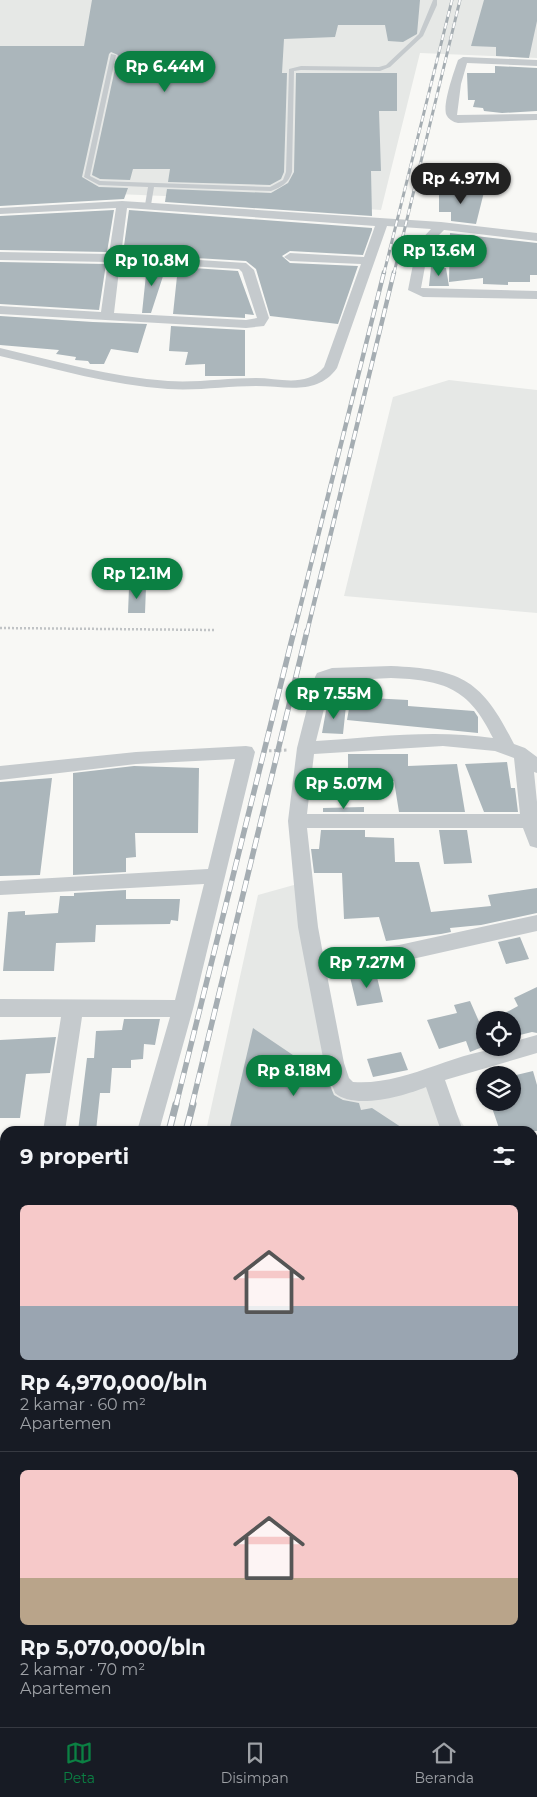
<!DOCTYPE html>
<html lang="id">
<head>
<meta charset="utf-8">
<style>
  :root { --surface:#171b24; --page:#242831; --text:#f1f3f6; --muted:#9ea1a6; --line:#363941; --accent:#0b8043 }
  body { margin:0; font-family:Montserrat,sans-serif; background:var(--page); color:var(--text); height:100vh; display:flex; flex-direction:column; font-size:19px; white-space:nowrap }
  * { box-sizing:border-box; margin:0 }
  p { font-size:16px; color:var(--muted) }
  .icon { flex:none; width:28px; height:28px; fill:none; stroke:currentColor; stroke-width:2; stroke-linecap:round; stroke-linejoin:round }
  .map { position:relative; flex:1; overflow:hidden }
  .panel { position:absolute; left:0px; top:1126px; width:538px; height:601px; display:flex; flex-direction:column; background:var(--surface); border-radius:15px 15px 0 0; box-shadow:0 1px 4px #0004 }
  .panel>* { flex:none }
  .fabs { position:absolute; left:476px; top:1011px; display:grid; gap:10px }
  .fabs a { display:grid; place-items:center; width:45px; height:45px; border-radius:50%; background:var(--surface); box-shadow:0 1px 4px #0004; font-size:25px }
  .price { position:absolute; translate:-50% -42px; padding:0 11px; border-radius:18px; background:var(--accent); color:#fff; font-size:16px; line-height:32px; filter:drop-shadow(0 1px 2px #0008) }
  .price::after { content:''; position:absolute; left:50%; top:30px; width:15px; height:11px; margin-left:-8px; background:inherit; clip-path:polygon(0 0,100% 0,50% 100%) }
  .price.on { background:#222; color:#fff }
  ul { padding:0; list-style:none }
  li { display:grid; align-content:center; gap:10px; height:265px; padding:0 20px }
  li+li { border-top:1px solid var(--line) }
  li span { display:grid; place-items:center; height:155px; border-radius:8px; color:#555 }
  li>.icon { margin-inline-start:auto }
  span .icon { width:90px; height:90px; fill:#fffc; stroke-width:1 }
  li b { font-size:21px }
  h2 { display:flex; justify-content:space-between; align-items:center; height:60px; padding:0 20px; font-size:21px }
  .tab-bar { display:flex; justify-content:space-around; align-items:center; height:70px; border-top:1px solid var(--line); background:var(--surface); font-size:14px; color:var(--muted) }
  .tab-bar a { display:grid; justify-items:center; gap:2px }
  .tab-bar .on { color:var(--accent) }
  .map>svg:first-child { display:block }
  .built { fill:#e6e8e6 }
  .building { fill:#abb6bb }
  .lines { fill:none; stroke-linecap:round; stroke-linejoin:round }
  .path-far1 { stroke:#c0c3c5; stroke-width:2.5; stroke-dasharray:2 2; stroke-linecap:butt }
  .path { stroke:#c0c3c5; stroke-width:3; stroke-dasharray:2.5 2.5; stroke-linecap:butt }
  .lane { fill:#c5cacd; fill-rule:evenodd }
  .street { fill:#c5cacd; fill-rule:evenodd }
  .rail-far3-casing { stroke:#a5adb2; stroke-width:3 }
  .rail-far2-casing { stroke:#a5adb2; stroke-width:4.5 }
  .rail-far1-casing { stroke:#a5adb2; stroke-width:5.5 }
  .rail-casing { stroke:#a5adb2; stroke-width:7 }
  .rail-far3 { stroke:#fff; stroke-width:2; stroke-dasharray:6; stroke-linecap:butt }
  .rail-far2 { stroke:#fff; stroke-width:3; stroke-dasharray:9; stroke-linecap:butt }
  .rail-far1 { stroke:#fff; stroke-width:4; stroke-dasharray:11; stroke-linecap:butt }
  .rail { stroke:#fff; stroke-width:5; stroke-dasharray:15; stroke-linecap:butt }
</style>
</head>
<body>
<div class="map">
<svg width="537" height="1727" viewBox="0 0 537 1727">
  <rect width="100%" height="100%" fill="#f8f8f5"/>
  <!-- built -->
  <path class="built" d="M0,0h537v58l-117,-5 -39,157 -146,-11 -118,-5 -117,6z
    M449,380l88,10v223l-193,-17 49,-199z
    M301,883l47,209 84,-17 35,56h-261l52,-236z
    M533,1237l4,7v483h-461l1,-5h455z"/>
  <!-- building -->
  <path class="building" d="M92,0h328l-3,34 -14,8 -15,-1 -3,-16h-47l-3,12 -51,2 -2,34h5l-3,99 -3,7 -11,6 -102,-3 2,-13h-37l-3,11 -30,-1 -8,-4 26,-120 -7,-3 -2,2 -27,123 17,10 29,1 -4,11 -124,7v-160h84z
    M484,0h53v21l-8,37 -33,-2v-9l-25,-1z
    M495,66l42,2v43l-35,2 -18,-2 -1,-3 -10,-1 2,-7h-7l-1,-27h28z
    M296,73h101v38h-18l2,60h-10l1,45 -207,-14 2,-13 104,4 17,-10 6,-11z
    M439,190l45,2 -8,32 -25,-3v-9h-12z
    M114,210l-7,42 -107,-2v-34z
    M129,210l243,18v2l-9,25 -73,-4 -8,5 8,7 68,3 -20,58 -68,-8 -14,-47 -10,-8 -67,-4v-3l-9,-2 -1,4 -20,-1 1,-2h-27z
    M450,233l87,10v32h-7v7h-22v3l-25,-1v-6l-34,4z
    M0,262l106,2 -7,46 -99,-6z
    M147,265l19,2 -15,46h-9z
    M178,267l60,4 16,44 -9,-1v4l-72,-4z
    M431,267l15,1 3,18h-20z
    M0,316l93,6 54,2 -9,29 -27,-4 -7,15h-14l-2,-3 -13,-1 1,-3 -20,-3 3,-4 -59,-5z
    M171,326l74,4v46h-40v-12l-20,1 3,-13 -19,-1z
    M146,587l-1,26h-17l1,-25z
    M351,697l57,3v6l66,5 4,6v16l-131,-13z
    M327,705l19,1 -3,28 -21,-1z
    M348,754h60v12l49,-2 8,48h-66l-5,-31h-28v-11h-18z
    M507,762l4,26h4l3,24h-34l-19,-48z
    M134,766l65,2 -1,65h-63l1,24 -10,1v14l-53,3v-102z
    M52,778l-12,97 -40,1v-94z
    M364,807v5h-41v-4z
    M321,830h44v7l29,1 1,24h24l12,50 60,-6 -3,-11 49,-7v25l-56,12 -31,3 1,4 -10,2 -55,7 -7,-24 -35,2 -2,-46h-28l-3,-24h8z
    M439,830h28l5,33 -28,1z
    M126,890v9h54l-2,22 -7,-1 -1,4 -74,1 -1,17 -39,1 -2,28h-51l5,-59 17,-1v4l33,-2 2,-17h14v-3z
    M520,937l9,22 -23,5 -8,-22z
    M376,973l7,29 -26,4 -7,-29z
    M537,987v46l-5,-1 -20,5v-17h-20l26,-14 -4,-8z
    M470,1001l11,25 4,-2v22l-15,6 -4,-11 -27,8 -12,-29 30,-7 -3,-8z
    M124,1019h36l-5,26 -11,-1 -1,15 -12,1v8h-19l-2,25h-10l-4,38h-18l9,-73h7l2,-27 26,-1z
    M253,1028l74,50 7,17 9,5 16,3 2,7 11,-2 35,23h-178z
    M56,1037l-6,36 -24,1 -6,44h-20v-78z
    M401,1052l7,18 -35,7 -6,-18z
    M533,1071l4,14v46h-37l-10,-29h22v-26z"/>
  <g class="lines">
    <!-- path-far1 -->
    <path class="path-far1" d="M0,628l215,2"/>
    <!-- path -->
    <path class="path" d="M264,751l24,-1"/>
    <!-- lane -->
    <path class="lane" d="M433,0h4v5l-14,31 -33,31 -10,4 -79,-1 -7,1 -2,101c-3,11 -11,15 -21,19l-117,-4 -3,18 -3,2 -3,-2 3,-18 -49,-2 -15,-8 27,-123 5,1 -26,121 10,5 170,6 13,-7 3,-8 3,-103 12,-3 78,1 7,-2 33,-31z"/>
    <!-- street -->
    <path class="street" d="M463,57l74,3v6l-70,-3 -6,21 -4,31 80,-1v6l-79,3c-5,-1 -10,-4 -12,-9 -3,-12 8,-42 12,-54z
      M122,201l319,21 96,11v8l-93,-11 -15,15 -8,43 116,3v8l-114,-2 -15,-7 9,-46 14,-15 -44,-3 -50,142c-20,28 -51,18 -81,18 -29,0 -58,5 -88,3 -57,-4 -112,-20 -168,-33v-8c55,13 111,29 168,33 29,2 58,-3 88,-3 23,0 50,10 68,-11l37,-103 -71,-3 -6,-4 6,-4 74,4 11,-31 -248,-18 -6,47 125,8 8,7 15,48 -5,8 -18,2 -246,-14v-8l101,6 7,-50 -108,-2v-8l109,2 7,-46 -116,6v-6zM120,262l119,7 3,3 15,46 -11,2 -132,-7z
      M391,666c71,3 91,14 123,78l11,4 12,9v16l-3,-1 3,30v46l-7,-2 -7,-18h-216l11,99 5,27 76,-9 138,-30v16l-138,31 -73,8 18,93 5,15 4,4c56,4 104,-34 159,-34v-6l25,-7v18l-92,27 18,51h-22l-15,-44c-21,9 -72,23 -91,6l-11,-30 -26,-136 -10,-106 9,-73 18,-71 2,-4 15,-5zM391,678c53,2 78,10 102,60 -59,-9 -118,-1 -177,3l15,-60zM443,746l52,5 19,7 6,56h-213l7,-60z
      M246,746l6,1 3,5 -62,257 -34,122h-22l33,-114h-88l-17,114h-22l18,-114h-61v-18l175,1 29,-116 -204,11v-14l208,-12 27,-110 -99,5 -136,16v-14l136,-14z
      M0,1167l5,1v20l-5,-1z
      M532,1279l5,2v27l-5,-1z
      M0,1424l5,1v24l-5,-1z"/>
    <defs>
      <path id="rail-far3" d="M384,273l68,-273
        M394,273l66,-273"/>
      <path id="rail-far2" d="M294,632l90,-360
        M307,632l87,-360"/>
      <path id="rail-far1" d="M176,1105l118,-474
        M192,1105l115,-474"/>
      <path id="rail" d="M169,1131l7,-27
        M186,1131l7,-27
        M22,1727l1,-5
        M44,1727l1,-5"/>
    </defs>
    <!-- rail-far3 casing -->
    <use href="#rail-far3" class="rail-far3-casing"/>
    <!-- rail-far2 casing -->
    <use href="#rail-far2" class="rail-far2-casing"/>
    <!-- rail-far1 casing -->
    <use href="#rail-far1" class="rail-far1-casing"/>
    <!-- rail casing -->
    <use href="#rail" class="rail-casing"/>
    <!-- rail-far3 -->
    <use href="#rail-far3" class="rail-far3"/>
    <!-- rail-far2 -->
    <use href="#rail-far2" class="rail-far2"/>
    <!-- rail-far1 -->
    <use href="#rail-far1" class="rail-far1"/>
    <!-- rail -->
    <use href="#rail" class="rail"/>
  </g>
</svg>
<div class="fabs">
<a><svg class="icon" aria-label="locate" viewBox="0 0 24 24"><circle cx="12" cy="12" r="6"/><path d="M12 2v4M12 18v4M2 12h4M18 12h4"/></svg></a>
<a><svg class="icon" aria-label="layers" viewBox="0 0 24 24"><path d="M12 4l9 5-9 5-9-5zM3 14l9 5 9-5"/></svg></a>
</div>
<b class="price" style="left:165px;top:93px">Rp 6.44M</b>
<b class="price on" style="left:461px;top:205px">Rp 4.97M</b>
<b class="price" style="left:439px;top:277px">Rp 13.6M</b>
<b class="price" style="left:152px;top:287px">Rp 10.8M</b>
<b class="price" style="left:137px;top:600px">Rp 12.1M</b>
<b class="price" style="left:334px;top:720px">Rp 7.55M</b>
<b class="price" style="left:344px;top:810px">Rp 5.07M</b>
<b class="price" style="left:367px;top:989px">Rp 7.27M</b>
<b class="price" style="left:294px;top:1097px">Rp 8.18M</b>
<section class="panel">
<h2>9 properti<svg class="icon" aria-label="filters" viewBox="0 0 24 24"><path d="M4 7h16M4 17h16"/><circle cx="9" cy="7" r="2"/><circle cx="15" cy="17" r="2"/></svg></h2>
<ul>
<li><span style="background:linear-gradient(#f6c9c9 65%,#9aa5b1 0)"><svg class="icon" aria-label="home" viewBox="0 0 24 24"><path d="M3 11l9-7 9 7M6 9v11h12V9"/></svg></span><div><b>Rp 4,970,000/bln</b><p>2 kamar · 60 m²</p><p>Apartemen</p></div></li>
<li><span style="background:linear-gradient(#f6c9c9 70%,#b9a48a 0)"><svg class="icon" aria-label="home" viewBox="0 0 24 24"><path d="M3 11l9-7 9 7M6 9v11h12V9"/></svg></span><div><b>Rp 5,070,000/bln</b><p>2 kamar · 70 m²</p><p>Apartemen</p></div></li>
</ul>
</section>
</div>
<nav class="tab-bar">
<a class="on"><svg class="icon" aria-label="map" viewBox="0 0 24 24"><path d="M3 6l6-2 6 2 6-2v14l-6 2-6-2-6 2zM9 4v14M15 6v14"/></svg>Peta</a>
<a><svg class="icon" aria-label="saved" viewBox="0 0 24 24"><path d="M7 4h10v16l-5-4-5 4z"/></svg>Disimpan</a>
<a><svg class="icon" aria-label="home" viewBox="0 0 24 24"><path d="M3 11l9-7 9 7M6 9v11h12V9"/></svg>Beranda</a>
</nav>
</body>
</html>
